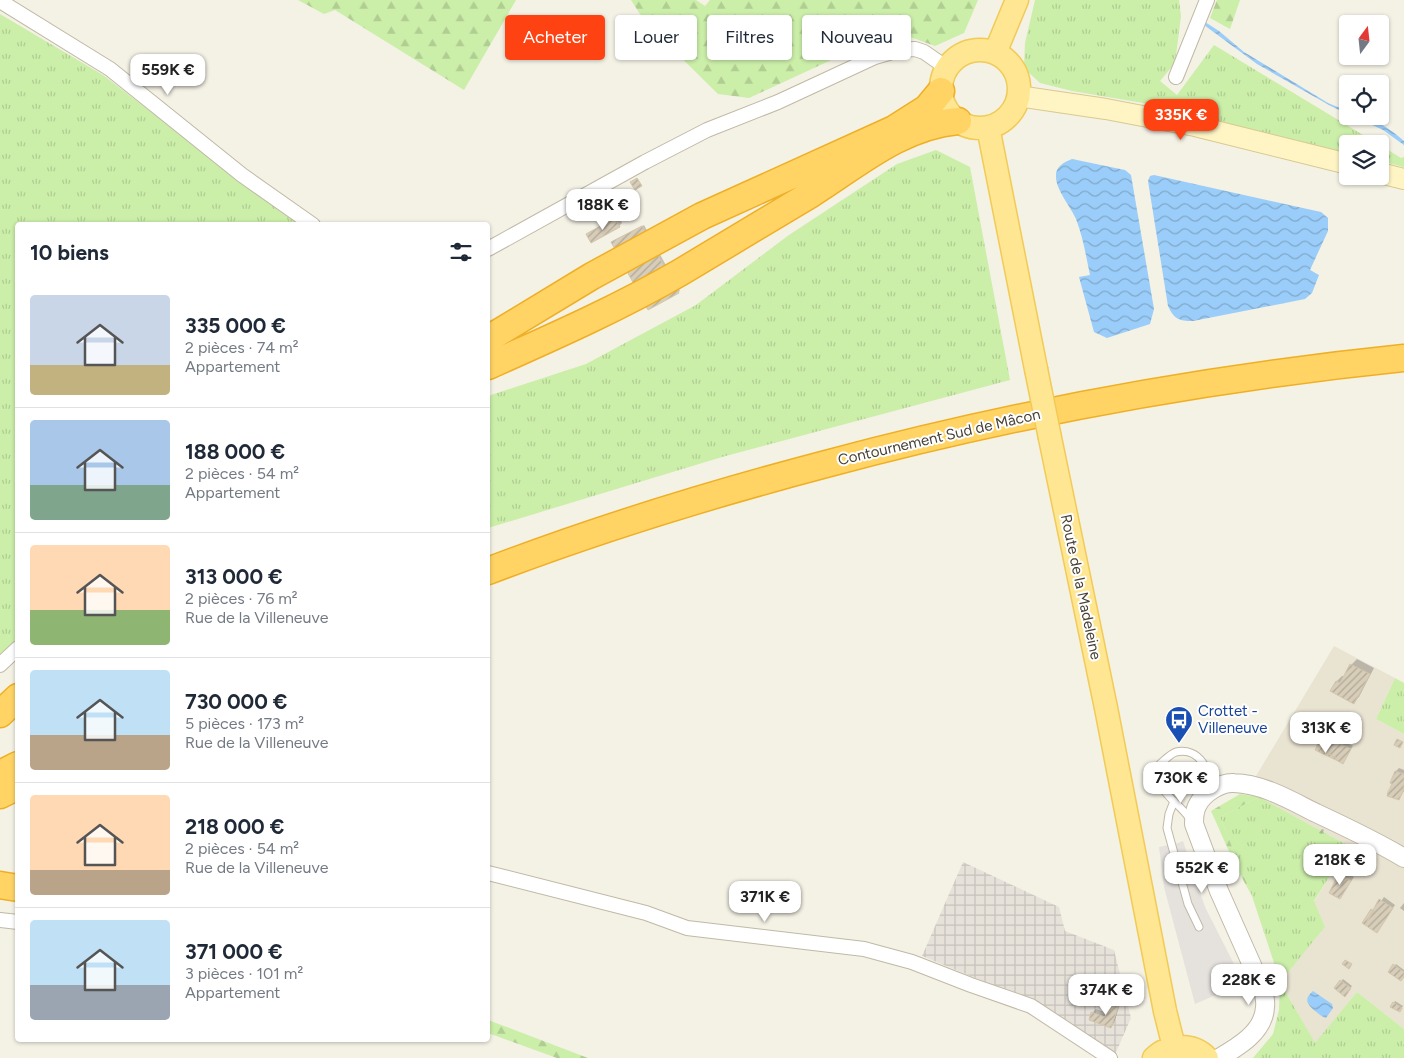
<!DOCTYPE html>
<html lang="fr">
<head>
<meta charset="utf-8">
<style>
  :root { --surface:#fff; --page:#f6f6f7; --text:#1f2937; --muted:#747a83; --line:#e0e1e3; --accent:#ff4211 }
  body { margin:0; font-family:Figtree,sans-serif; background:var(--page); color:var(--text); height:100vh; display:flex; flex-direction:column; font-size:19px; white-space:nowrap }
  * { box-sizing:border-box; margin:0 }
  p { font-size:16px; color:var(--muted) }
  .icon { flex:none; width:28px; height:28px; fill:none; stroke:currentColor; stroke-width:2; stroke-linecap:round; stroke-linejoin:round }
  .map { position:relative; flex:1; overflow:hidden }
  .sheet { position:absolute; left:15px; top:222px; width:475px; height:820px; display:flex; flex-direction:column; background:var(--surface); border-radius:5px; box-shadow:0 1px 4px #0004 }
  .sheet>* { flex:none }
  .banner { position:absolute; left:505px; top:15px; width:475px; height:45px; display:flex; gap:10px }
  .needle { width:32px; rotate:15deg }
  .buttons { position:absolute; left:1339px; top:15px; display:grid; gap:10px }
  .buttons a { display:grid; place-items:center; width:50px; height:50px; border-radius:5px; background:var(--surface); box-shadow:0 1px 4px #0004; font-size:25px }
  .price { position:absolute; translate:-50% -42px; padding:0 11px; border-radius:10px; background:#fff; color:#222; font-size:16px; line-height:32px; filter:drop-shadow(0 1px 2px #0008) }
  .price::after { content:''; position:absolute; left:50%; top:30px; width:15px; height:11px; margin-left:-8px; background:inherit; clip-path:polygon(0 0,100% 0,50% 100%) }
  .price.selected { background:var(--accent); color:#fff }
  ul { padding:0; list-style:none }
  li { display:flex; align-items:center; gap:15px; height:125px; padding:0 15px }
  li+li { border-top:1px solid var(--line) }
  li span { display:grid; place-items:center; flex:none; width:140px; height:100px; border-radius:5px; color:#555 }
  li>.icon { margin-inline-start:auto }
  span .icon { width:60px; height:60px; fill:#fffc; stroke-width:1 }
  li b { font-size:21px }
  h2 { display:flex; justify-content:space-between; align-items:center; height:60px; padding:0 15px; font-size:21px }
  .tag { padding:0 18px; border-radius:5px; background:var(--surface); box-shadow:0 1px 4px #0004; font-size:18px; line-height:45px }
  .tag.selected { background:var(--accent); color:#fff }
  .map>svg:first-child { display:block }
  .residential { fill:#e9e3d2 }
  .industrial { fill:url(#industrial-grid) }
  .grass { fill:url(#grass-tufts) }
  .forest { fill:url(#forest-firs) }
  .parking { fill:#e5e2de }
  .water { fill:url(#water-waves) }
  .shadow { fill:#0003 }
  .building { fill:url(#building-hatch); stroke:#d3c6ab }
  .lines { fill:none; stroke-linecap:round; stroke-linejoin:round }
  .service-casing { stroke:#c1b9a6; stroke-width:9 }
  .minor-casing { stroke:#c1b9a6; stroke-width:16 }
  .tertiary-casing { stroke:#c1b9a6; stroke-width:20 }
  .secondary-casing { stroke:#d9ca8f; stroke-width:22 }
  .primary-casing { stroke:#f1cb56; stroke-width:25 }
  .motorway-casing { stroke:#efaf24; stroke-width:29 }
  .service { stroke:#fff; stroke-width:7 }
  .minor { stroke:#fff; stroke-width:14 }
  .tertiary { stroke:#fff; stroke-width:18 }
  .secondary { stroke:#fff4c4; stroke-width:20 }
  .primary { stroke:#ffe693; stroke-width:22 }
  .motorway { stroke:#ffd465; stroke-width:26 }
  .primary-bridge-casing { stroke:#f1cb56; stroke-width:25; stroke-linecap:butt }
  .primary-bridge { stroke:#ffe693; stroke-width:22 }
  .labels { text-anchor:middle; stroke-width:4; stroke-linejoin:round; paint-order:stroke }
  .street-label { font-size:15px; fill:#484134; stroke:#fff }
  .transit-label { font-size:15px; fill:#164399; stroke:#fff; text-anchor:start }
</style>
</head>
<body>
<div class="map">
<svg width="1404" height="1058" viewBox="0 0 1404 1058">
  <defs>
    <pattern id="industrial-grid" width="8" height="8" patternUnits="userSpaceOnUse" patternTransform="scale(1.25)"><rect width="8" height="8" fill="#e6e2da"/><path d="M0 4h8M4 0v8" fill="none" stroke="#c7c3bc"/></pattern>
    <pattern id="grass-tufts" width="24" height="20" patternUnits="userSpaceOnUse" patternTransform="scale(1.25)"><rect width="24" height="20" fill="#cbeea9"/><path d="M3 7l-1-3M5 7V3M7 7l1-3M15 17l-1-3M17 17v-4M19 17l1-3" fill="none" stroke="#b0cd92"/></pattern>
    <pattern id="forest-firs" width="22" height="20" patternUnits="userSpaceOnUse" patternTransform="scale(1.25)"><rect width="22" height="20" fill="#cbeea9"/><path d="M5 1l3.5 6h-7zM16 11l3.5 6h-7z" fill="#b0cd92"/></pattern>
    <pattern id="water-waves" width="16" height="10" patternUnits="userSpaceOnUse" patternTransform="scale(1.25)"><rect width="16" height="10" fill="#9acdf9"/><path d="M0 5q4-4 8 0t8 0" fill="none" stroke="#80a8ca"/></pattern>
    <pattern id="building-hatch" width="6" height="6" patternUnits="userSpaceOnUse" patternTransform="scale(1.25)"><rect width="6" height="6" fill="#d7cdb9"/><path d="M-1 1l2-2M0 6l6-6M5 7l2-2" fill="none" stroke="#b0a897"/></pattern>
  </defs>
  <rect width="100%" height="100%" fill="#f4f1e5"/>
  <!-- residential -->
  <path class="residential" d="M1334,646l61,32 -19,41 28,15v295l-47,-37 -42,52 -35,-63 45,-54 -11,-25 35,-56 -90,-49 -3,-21z"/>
  <!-- industrial -->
  <path class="industrial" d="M963,862l96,45 6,24 49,19 17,68 -17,39 -85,-57 -107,-44z"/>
  <!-- grass -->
  <path class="grass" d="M1035,0h144l2,16 -6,47 -15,18 17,14 37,-50 164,99h-30l-1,9 -198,-49 -77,-13 -32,-8 -16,-15 1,-25z
    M0,14l103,61 113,87 87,63h-285v414l-18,18z
    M1380,145l21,13 3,-1v10l-24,-6z
    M936,150l34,17 40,213 -288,77 -234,71v-132l98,-32 110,-59 93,-70 108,-71z
    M1395,678l9,5v51l-28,-15z
    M1259,797l90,49 -35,55 11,26 -45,55 35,61 42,-51 47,37v29h-151l20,-24 6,-24 1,-29 -28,-85 -32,-79z"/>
  <!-- forest -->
  <path class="forest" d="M298,0h218l-52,90 -129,-80 -11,4z
    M631,0h65l9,6 5,-6h268l-14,33 -29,13 -41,-15 -145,67 -31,-4 -73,-72z
    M1217,0h23l-10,29 -20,-11z
    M1240,794l19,3 -39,20 32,79 -16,-29 -25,-56z
    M488,1020l100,38h1h-32l-69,-25z"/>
  <!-- parking -->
  <path class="parking" d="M1183,841l22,66 33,65 -2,14 -41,18 -31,-117 -5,-40 19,-4z"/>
  <!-- water -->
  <path class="water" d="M1205,22l14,9 25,21 84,51 19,8v3l-18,-9 -72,-41 -53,-39z
    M1353,116c18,0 38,13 51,25v4l-21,-15z
    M1072,159l53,11 6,5 23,134 -4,15 -43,14 -13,-6 -15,-55 11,-2c-4,-19 -7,-38 -14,-56 -5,-12 -20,-29 -20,-42 -1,-10 8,-15 16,-18z
    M1154,175l167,37 7,6v13l-18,39 9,5 -7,18 -7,6 -112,22c-14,0 -19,-2 -25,-15l-20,-125 2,-5z
    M1313,991l19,13 1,4 -7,10c-5,-2 -7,-4 -11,-7 -9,-8 -11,-12 -2,-20z"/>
  <!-- shadow -->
  <path class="shadow" d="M619,216l3,7 -3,3 -32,8z
    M644,225l36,66 -2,1 -64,-51z
    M1357,659l17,9 -15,29 -5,5 -22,-11 5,-10 5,-5 3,1 6,-12z
    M1342,712l7,3 2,-2 11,6 -8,13 -18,-9z
    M1327,733l26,13 -10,16 -20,-26z
    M1399,768l5,2v21l-5,8 -12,-5 4,-11 -4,10h3l6,-22z
    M1322,829l2,1 -2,4 -3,-1z
    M1360,843l8,5 -4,7 -9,-4z
    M1343,871l11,6 -14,21v-24z
    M1384,897l11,8 -15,23 -9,-18h4z
    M1404,903v8l-4,-3z
    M1396,964l8,6v6l-14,-4z
    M1343,979l9,7 -7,9 -9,-7z
    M1114,998l7,3 -7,22 -3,3 -19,-13 4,-4 11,4 4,-11z
    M1395,1001l8,5 -2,3 -7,-6z"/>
  <!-- building -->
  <path class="building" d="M637,178l5,8 -7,4 -5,-8z
    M615,218l5,9 -29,16 -5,-9z
    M642,226l37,67 -31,17 -37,-68z
    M1350,664l20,10 -16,30 -24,-13 6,-10 4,2z
    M1340,713l7,3 -6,11 -7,-3z
    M1347,716l13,6 -6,12 -13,-7z
    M1322,735l29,14 -8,15 -7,-4 1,-2 -21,-10z
    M1397,739l6,3 -3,6 -6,-3z
    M1316,748l21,10 -1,2 -21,-10z
    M1395,771l9,3v15l-5,11 -12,-4 5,-12 -2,-1z
    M1357,844l11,6 -5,8 -10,-7z
    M1339,873l12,8 -11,18 -11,-6z
    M1379,899l14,9 -16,25 -12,-8z
    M1371,909l3,2 -9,14 -3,-2z
    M1345,960l7,4 -3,5 -7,-5z
    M1393,964l11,8v5l-3,4 -13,-9z
    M1340,980l11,8 -6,9 -11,-9z
    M1110,1001l9,3 -8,24 -22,-8 2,-8 14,5z
    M1393,1002l9,6 -2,4 -10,-5z"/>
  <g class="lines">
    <defs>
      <path id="service" d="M1174,801l-5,13 -2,14 21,76 11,23
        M1190,819c-14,-21 -36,-25 -30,-55 5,-4 10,-10 16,-12 23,-5 37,19 30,39"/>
      <path id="minor" d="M0,1l110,68 132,106 71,50
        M1176,77l31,-77
        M488,249l157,-87 62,-32 71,-28 97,-45 24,-7 16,-1 9,3 23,16
        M0,665l18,-17
        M488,873l158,40 41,15 177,21 48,13 59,23 60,21 79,52
        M0,920l18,2"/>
      <path id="tertiary" d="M1219,1058c19,-11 45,-26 46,-51 1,-5 -1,-10 -1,-15l-45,-101 -25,-67c0,-6 0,-12 3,-18 6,-13 24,-24 37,-23 29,1 56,17 82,30 30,14 60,28 88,45"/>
      <path id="secondary" d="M1018,96l88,13 89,17 153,38
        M1380,173l24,6"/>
      <path id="primary" d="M941 89a39 39 0 1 1 78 0a39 39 0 1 1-78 0Z
        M995,53l22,-53
        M988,127l48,242
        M1050,438l56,270 59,303 9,36
        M1154,1058c14,-14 39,-15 53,0"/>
      <path id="motorway" d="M488,339l104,-63 110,-60 192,-87 33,-21 14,-17
        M488,366c65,-29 131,-58 193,-94 44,-26 87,-52 130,-78 46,-29 90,-68 147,-73
        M488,571c110,-42 224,-77 338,-107 190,-51 382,-86 578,-106
        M0,714l18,-17
        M0,774l18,-9
        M0,795l18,-9
        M0,885l18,3"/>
    </defs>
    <!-- service casing -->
    <use href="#service" class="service-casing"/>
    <!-- minor casing -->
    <use href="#minor" class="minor-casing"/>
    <!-- tertiary casing -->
    <use href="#tertiary" class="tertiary-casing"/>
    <!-- secondary casing -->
    <use href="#secondary" class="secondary-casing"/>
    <!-- primary casing -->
    <use href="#primary" class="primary-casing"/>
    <!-- motorway casing -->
    <use href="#motorway" class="motorway-casing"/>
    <!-- service -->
    <use href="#service" class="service"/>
    <!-- minor -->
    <use href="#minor" class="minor"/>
    <!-- tertiary -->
    <use href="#tertiary" class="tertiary"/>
    <!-- secondary -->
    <use href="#secondary" class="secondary"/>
    <!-- primary -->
    <use href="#primary" class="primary"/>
    <!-- motorway -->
    <use href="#motorway" class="motorway"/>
    <defs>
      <path id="primary-bridge" d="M1036,369l14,69"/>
    </defs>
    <!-- primary-bridge casing -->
    <use href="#primary-bridge" class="primary-bridge-casing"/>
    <!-- primary-bridge -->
    <use href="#primary-bridge" class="primary-bridge"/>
  </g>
  <!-- icons -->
  <defs>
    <symbol id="bus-pin" viewBox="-11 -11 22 30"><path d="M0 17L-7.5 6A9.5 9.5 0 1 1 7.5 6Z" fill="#1a4fb4" stroke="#fff"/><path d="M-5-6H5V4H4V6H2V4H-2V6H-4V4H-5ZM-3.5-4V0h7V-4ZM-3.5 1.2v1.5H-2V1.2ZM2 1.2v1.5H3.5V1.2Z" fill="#fff"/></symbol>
  </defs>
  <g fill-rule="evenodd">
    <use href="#bus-pin" x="1163" y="704" width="32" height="43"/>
  </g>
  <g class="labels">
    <!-- street labels -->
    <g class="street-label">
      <text transform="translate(939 437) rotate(-13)" y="5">Contournement Sud de Mâcon</text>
      <text transform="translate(1081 587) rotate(78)" y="5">Route de la Madeleine</text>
    </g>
    <!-- transit labels -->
    <g class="transit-label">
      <text x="1198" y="716">Crottet -<tspan x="1198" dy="17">Villeneuve</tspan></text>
    </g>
  </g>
</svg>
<div class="buttons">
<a><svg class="needle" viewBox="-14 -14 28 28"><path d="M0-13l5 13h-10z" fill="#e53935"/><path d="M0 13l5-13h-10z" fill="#747a83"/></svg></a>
<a><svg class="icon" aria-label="locate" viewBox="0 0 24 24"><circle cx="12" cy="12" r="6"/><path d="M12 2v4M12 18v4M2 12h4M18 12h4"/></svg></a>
<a><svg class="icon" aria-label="layers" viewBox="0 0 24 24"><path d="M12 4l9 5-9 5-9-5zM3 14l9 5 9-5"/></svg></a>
</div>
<b class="price" style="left:168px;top:96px">559K €</b>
<b class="price selected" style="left:1181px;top:141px">335K €</b>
<b class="price" style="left:603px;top:231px">188K €</b>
<b class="price" style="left:1326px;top:754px">313K €</b>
<b class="price" style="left:1181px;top:804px">730K €</b>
<b class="price" style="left:1340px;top:886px">218K €</b>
<b class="price" style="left:1202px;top:894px">552K €</b>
<b class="price" style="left:765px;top:923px">371K €</b>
<b class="price" style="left:1249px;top:1006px">228K €</b>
<b class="price" style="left:1106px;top:1016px">374K €</b>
<div class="banner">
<a class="tag selected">Acheter</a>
<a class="tag">Louer</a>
<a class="tag">Filtres</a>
<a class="tag">Nouveau</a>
</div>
<section class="sheet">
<h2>10 biens<svg class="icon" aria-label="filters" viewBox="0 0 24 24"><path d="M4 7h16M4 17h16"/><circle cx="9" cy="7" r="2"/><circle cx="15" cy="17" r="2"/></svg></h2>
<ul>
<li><span style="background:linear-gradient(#c9d6e8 70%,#c2b280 0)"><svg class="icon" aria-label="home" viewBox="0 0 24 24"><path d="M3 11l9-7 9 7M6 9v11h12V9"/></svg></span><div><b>335 000 €</b><p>2 pièces · 74 m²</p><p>Appartement</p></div></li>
<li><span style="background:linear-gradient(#a9c7e8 65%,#7fa58c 0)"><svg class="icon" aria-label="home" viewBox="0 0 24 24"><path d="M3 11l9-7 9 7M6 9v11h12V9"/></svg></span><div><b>188 000 €</b><p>2 pièces · 54 m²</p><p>Appartement</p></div></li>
<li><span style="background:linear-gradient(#ffd9b3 65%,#8fb573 0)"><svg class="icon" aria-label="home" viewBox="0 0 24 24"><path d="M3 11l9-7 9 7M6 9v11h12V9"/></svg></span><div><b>313 000 €</b><p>2 pièces · 76 m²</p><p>Rue de la Villeneuve</p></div></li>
<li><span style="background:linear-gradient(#bfe0f5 65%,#b9a48a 0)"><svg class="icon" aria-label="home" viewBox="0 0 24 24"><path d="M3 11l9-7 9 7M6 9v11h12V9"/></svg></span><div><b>730 000 €</b><p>5 pièces · 173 m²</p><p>Rue de la Villeneuve</p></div></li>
<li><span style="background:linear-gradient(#ffd9b3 75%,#b9a48a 0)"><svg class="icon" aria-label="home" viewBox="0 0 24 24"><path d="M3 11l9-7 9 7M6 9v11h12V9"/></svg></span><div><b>218 000 €</b><p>2 pièces · 54 m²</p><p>Rue de la Villeneuve</p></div></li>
<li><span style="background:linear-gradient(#bfe0f5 65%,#9aa5b1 0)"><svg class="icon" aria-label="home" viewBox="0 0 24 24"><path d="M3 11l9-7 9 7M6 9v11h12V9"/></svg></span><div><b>371 000 €</b><p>3 pièces · 101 m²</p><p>Appartement</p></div></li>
</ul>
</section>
</div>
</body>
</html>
